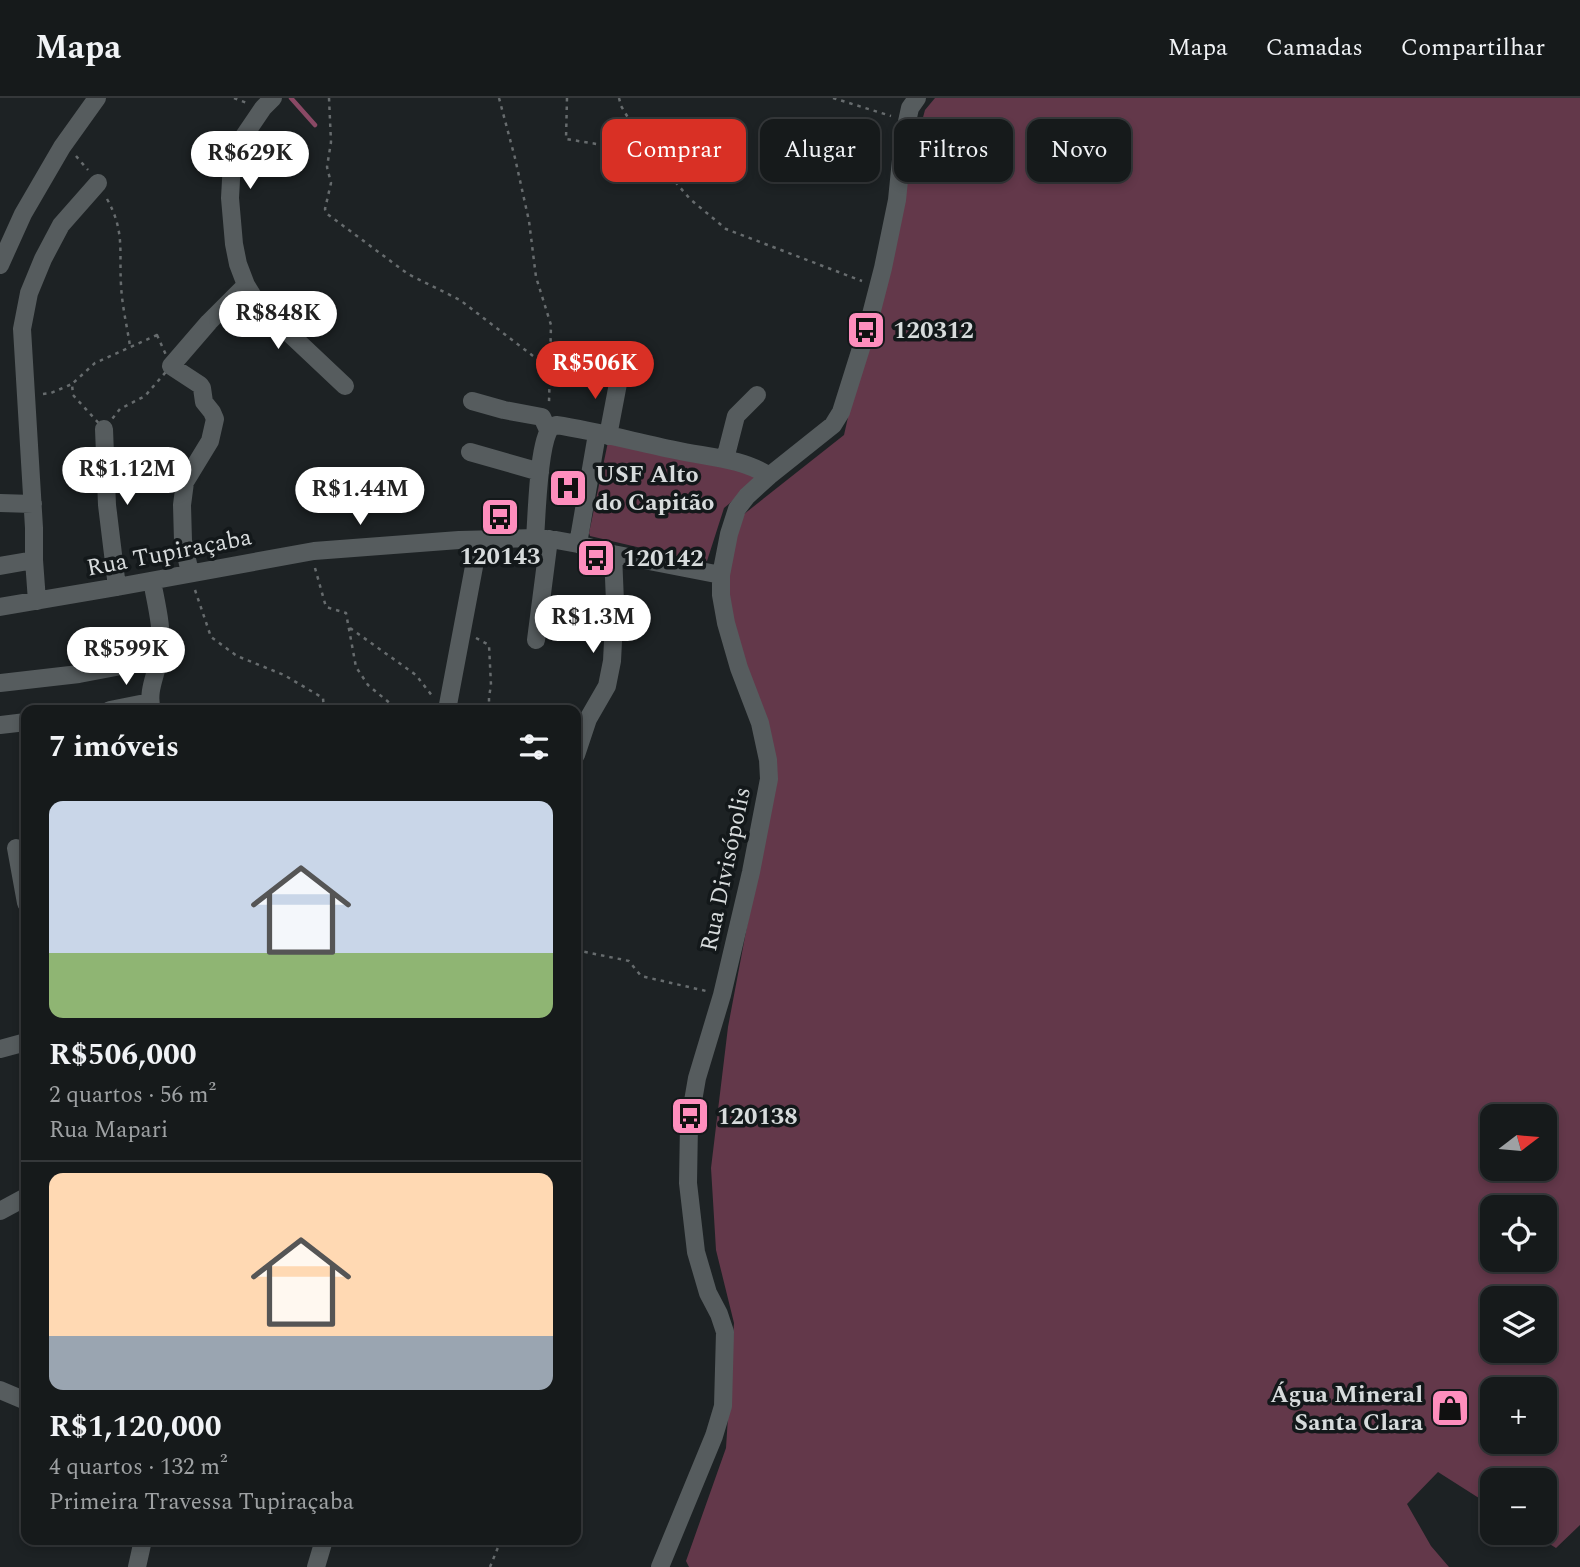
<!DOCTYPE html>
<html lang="pt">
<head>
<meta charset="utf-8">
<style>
  :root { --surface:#161a1b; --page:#1f2324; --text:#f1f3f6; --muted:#9ea1a3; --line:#35383a; --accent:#d93025 }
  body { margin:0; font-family:Spectral,serif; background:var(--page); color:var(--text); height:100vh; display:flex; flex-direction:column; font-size:26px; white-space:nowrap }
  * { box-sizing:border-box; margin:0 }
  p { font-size:23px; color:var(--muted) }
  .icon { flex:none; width:38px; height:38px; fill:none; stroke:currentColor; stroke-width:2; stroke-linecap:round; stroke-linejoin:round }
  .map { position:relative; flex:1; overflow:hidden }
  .side { position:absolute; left:21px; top:607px; width:560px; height:840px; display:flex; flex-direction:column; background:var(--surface); border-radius:14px; box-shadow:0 4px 10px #0003,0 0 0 2px var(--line) }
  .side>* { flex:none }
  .banner { position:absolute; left:602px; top:21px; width:665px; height:63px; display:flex; gap:14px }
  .needle { width:46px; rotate:74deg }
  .fabs { position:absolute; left:1480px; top:1006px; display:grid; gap:14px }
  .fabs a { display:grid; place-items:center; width:77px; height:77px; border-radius:14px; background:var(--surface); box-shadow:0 4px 10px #0003,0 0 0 2px var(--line); font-size:35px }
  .price { position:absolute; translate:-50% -60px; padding:0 16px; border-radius:24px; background:#fff; color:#222; font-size:23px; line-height:46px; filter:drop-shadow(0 2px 4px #0008) }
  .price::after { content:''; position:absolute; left:50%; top:42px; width:21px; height:16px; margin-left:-10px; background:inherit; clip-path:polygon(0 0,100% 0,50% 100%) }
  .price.current { background:var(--accent); color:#fff }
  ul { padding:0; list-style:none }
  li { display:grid; align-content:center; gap:14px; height:371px; padding:0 28px }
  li+li { border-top:2px solid var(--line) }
  li span { display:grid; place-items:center; height:217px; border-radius:14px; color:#555 }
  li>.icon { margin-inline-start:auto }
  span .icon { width:126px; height:126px; fill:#fffc; stroke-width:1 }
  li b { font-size:30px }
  h2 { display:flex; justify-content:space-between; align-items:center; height:84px; padding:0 28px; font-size:30px }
  .tag { padding:0 24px; border-radius:14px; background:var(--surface); box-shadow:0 4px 10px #0003,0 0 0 2px var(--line); font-size:24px; line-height:63px }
  .tag.current { background:var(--accent); color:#fff }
  header { display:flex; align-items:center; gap:42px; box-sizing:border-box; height:98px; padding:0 35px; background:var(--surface); border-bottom:2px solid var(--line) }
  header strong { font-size:33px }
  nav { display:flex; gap:38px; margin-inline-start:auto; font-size:24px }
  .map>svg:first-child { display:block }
  .green { fill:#63384a; fill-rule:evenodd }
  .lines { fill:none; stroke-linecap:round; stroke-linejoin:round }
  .stream { stroke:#8a4965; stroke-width:4.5 }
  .path { stroke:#676c6e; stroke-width:2.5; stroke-dasharray:3.5 5; stroke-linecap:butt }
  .minor { stroke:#565c5e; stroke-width:18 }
  .labels { text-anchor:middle; stroke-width:7; stroke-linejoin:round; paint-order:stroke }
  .poi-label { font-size:24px; font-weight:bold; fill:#d7dbdc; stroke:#13181a; text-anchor:start }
  .street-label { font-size:24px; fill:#d7dbdc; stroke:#13181a }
</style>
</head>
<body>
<header>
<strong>Mapa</strong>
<nav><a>Mapa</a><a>Camadas</a><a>Compartilhar</a></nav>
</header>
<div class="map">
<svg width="1580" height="1469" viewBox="0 0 1580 1469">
  <rect width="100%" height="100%" fill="#1d2224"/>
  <!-- green -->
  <path class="green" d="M935,0h645v1427l-24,23 -24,-15h13v-53h-52v27l-55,-35 -31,32 24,42 18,21h-760l-3,-6 40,-113 8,-125 -18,-73 -5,-82 17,-141 49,-260 -42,-102 -18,-67 17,-76 110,-87 35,-156 46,-169zM1493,1018h52v53h-52zM1493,1110h52v52h-52zM1493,1200h52v53h-52zM1493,1292h52v52h-52z
    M608,344l132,24 18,14 -34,28 -17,53 -6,1 -111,-26 -1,-3z"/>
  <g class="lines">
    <!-- stream -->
    <path class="stream" d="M291,0l24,27"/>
    <!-- path -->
    <path class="path" d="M234,0l13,5
      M329,0l2,44 -4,25 4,16 -6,26 1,4 82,61 52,26 90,69
      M499,0l16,60 14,63 7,56 15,48 -2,78
      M567,0l-1,41 43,7
      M619,0l2,8 26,43 43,50 36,30 136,52
      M833,0l58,18
      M76,58l12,14
      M107,101c18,32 12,52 14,86 1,21 6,41 9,61
      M157,237l14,31 -26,30 -25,13 -16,20 -31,-34 -1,-11 23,-21z
      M43,296l8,-1 21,-9
      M315,470l11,39 20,6 10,54 12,18 30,25
      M195,492l16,47 26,19 47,19 39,23 1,12
      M350,530l66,47 17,22
      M476,540l13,7 2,40 -2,12v13
      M576,852l53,11 12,15 65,15
      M490,1469l11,-27"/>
    <!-- minor -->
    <path class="minor" d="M273,0l-10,10 -19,28 -12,26 -2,36 4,46 4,20 8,21 11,18 88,83
      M0,167l23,-51 39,-67 35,-49
      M472,303l32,9 38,7 6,13
      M104,331l3,76 10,82
      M608,338l12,-63
      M470,354l70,20
      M725,361l11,-43 21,-21
      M0,405l33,1
      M535,440c2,-24 3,-95 16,-111l5,-2c40,6 80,17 119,25 31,7 68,8 94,26
      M578,446l19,-110
      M0,468l34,-6
      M190,475l-7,-32 -1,-36 3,-23 25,-41 5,-22 -3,-7 -8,-10 -2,-14 -2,-3 -29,-19 38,-44 37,-37
      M152,483c4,22 11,48 8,71 -2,20 -14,38 -8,58
      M37,503l-3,-41v-32l-12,-199 7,-36 14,-34 18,-34 37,-42
      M0,509l117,-20 197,-36 145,-11 76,-2 21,2 22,4 35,10 108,21
      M536,542l13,-101
      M0,585l79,-9 79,-15
      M110,612l40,-8
      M447,612l32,-170
      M0,627l26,-3
      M576,657l12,-36 19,-33 5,-25 3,-59 -2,-48
      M16,750l10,55
      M0,951l26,-7
      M0,1113l26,-14
      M0,1292l26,11
      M137,1469l6,-27
      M316,1469l8,-27
      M660,1469l54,-131 9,-30 2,-74 -6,-18 -11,-21 -12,-41 -8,-69 1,-59 8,-46 25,-83 29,-123 18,-93 -1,-19 -8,-37 -21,-55 -13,-45 -5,-28v-20l8,-41 8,-25 10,-13 22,-20 64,-51 8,-13 27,-86 15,-58 14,-68 6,-60 7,-32 7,-10"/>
  </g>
  <!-- icons -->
  <defs>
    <symbol id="bus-square" viewBox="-11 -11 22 22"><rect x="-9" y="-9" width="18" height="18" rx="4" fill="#fe8ebd" stroke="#13181a"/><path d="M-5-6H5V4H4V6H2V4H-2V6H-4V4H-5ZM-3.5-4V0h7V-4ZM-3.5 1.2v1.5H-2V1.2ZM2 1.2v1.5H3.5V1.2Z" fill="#111"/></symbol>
    <symbol id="hospital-square" viewBox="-11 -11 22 22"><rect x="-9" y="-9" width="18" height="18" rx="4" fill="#fe8ebd" stroke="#13181a"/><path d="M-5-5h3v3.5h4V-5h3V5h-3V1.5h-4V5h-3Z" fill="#111"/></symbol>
    <symbol id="shop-square" viewBox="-11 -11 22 22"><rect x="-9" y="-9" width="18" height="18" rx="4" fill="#fe8ebd" stroke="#13181a"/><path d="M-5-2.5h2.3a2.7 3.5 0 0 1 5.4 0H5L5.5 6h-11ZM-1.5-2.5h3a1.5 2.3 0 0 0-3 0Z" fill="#111"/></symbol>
  </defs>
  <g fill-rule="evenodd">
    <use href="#bus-square" x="844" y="210" width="44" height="44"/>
    <use href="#hospital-square" x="546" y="368" width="44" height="44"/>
    <use href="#bus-square" x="478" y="397" width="44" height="44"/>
    <use href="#bus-square" x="574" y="438" width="44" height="44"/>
    <use href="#bus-square" x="668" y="996" width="44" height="44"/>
    <use href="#shop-square" x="1428" y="1288" width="44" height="44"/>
  </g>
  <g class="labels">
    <!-- poi labels -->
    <g class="poi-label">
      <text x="893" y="240">120312</text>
      <text x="595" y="384">USF Alto<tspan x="595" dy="28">do Capitão</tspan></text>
      <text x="500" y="466" text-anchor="middle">120143</text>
      <text x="623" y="468">120142</text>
      <text x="717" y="1026">120138</text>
      <text x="1423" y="1304" text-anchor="end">Água Mineral<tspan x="1423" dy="28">Santa Clara</tspan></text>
    </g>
    <!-- street labels -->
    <g class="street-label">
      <text transform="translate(169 454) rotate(-11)" y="8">Rua Tupiraçaba</text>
      <text transform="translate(725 771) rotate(-78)" y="8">Rua Divisópolis</text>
    </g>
  </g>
</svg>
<div class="fabs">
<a><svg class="needle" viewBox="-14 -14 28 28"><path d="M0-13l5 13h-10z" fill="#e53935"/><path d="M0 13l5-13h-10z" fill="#9ea1a3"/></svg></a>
<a><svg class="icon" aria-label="locate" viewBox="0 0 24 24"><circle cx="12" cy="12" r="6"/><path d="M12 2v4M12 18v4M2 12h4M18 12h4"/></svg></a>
<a><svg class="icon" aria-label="layers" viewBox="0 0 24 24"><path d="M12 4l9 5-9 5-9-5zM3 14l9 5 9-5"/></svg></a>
<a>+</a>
<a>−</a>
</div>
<b class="price" style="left:250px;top:93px">R$629K</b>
<b class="price" style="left:278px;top:253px">R$848K</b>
<b class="price current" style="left:595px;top:303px">R$506K</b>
<b class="price" style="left:127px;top:409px">R$1.12M</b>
<b class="price" style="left:360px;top:429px">R$1.44M</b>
<b class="price" style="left:593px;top:557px">R$1.3M</b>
<b class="price" style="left:126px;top:589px">R$599K</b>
<div class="banner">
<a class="tag current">Comprar</a>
<a class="tag">Alugar</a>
<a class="tag">Filtros</a>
<a class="tag">Novo</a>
</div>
<section class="side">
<h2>7 imóveis<svg class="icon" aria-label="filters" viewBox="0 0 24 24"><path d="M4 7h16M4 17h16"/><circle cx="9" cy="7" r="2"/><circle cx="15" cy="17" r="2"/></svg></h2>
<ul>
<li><span style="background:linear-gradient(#c9d6e8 70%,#8fb573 0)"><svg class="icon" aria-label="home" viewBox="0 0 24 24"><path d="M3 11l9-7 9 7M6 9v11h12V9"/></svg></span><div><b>R$506,000</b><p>2 quartos · 56 m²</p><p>Rua Mapari</p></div></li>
<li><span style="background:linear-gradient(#ffd9b3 75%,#9aa5b1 0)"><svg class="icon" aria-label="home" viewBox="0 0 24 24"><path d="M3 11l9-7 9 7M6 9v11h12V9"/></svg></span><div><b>R$1,120,000</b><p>4 quartos · 132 m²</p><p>Primeira Travessa Tupiraçaba</p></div></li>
</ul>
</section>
</div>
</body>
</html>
